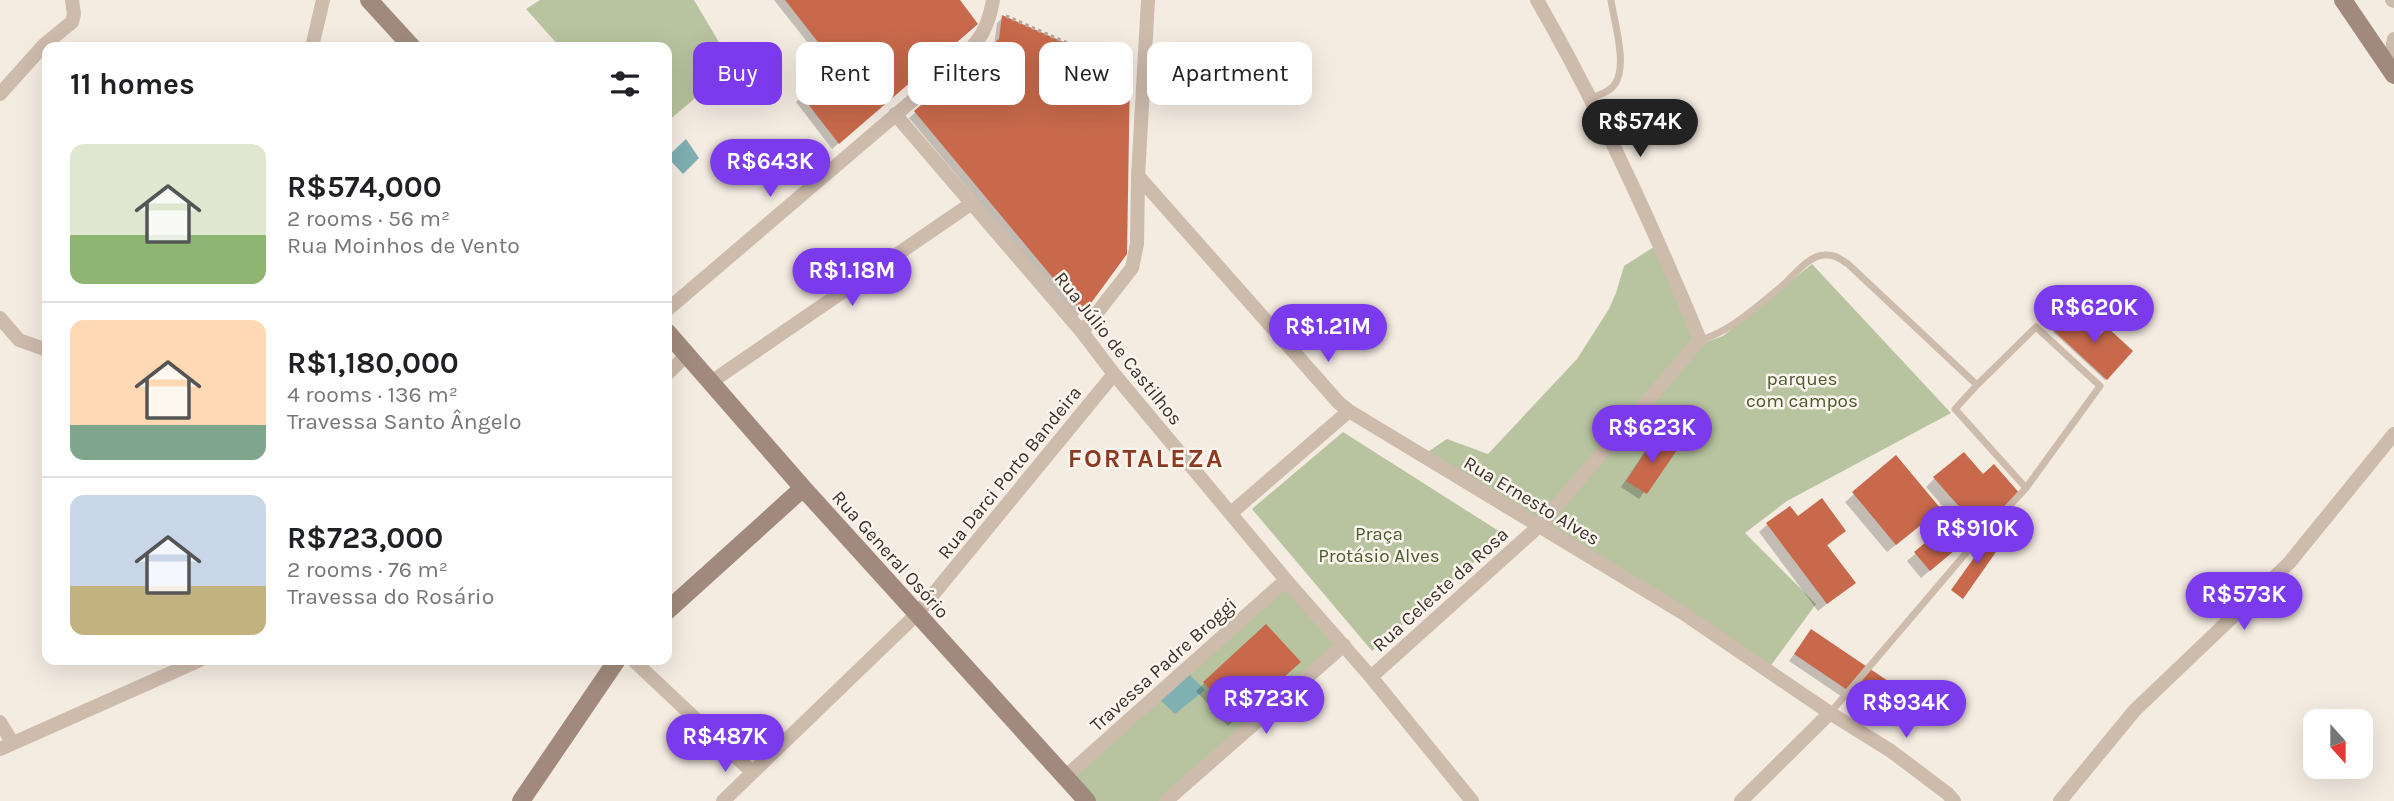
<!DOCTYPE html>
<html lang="en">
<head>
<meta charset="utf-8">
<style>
  :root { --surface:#fff; --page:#f2f2f2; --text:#202124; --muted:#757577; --line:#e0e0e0; --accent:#7c3aed }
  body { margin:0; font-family:Karla,sans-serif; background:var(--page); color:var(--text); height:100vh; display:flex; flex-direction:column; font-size:26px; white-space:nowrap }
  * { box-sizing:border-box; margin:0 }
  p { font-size:23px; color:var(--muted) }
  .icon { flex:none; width:38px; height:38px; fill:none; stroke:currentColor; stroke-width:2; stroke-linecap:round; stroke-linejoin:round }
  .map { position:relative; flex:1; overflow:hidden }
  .side { position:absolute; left:42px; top:42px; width:630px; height:623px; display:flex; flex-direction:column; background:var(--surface); border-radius:14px; box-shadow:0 7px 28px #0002 }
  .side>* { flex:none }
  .banner { position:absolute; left:693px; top:42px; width:665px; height:63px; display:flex; gap:14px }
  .needle { width:46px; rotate:159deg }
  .buttons { position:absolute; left:2303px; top:709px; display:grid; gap:14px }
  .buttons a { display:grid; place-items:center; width:70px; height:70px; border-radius:14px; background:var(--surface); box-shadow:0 7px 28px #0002; font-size:35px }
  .price { position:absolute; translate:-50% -60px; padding:0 16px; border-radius:24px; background:var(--accent); color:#fff; font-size:23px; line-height:46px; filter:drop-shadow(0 2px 4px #0008) }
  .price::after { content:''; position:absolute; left:50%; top:42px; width:21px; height:16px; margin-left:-10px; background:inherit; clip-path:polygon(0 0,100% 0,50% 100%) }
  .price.on { background:#222; color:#fff }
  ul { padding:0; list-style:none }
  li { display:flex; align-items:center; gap:21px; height:175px; padding:0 28px }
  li+li { border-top:2px solid var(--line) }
  li span { display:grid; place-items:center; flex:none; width:196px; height:140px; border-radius:14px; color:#555 }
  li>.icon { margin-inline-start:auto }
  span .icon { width:84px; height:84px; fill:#fffc; stroke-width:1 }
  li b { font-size:30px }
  h2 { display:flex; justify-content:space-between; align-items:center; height:84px; padding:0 28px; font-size:30px }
  .chip { padding:0 24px; border-radius:14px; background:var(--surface); box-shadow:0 7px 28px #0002; font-size:24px; line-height:63px }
  .chip.on { background:var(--accent); color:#fff }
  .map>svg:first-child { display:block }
  .green { fill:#b8c4a0 }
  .water { fill:#7fb0b2 }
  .shadow { fill:#0003 }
  .building { fill:#c8694b }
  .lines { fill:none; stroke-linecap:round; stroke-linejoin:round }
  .path { stroke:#b9a596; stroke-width:3.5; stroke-dasharray:3.5 3.5; stroke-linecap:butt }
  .lane { stroke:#cdbbac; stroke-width:7 }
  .street { stroke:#cdbbac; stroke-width:14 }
  .secondary { stroke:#a18a7d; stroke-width:18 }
  .labels { text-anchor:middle; stroke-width:5; stroke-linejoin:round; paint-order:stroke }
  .street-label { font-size:19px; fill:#3b302b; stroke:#fbf5ee }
  .park-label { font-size:19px; fill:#4a5a2e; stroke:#fbf5ee }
  .district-label { font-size:26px; font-weight:bold; letter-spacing:2px; fill:#8c3b22; stroke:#fbf5ee }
</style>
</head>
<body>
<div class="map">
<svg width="2394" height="801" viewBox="0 0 2394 801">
  <rect width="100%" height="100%" fill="#f4ebe1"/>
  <!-- green -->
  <path class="green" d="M540,0h154l39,66 -66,56v-75h-107l-34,-38z
    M1660,243l39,97 -161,185 -112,-72 21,-14 41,15 89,-95 32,-50 7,-16 8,-27z
    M1812,264l139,149 -164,88 -42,32 71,71 -47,64 -225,-142 159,-183 20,-7z
    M1343,432l162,103 -133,116 -120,-142z
    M1287,582l55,63 -179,156h-75l-21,-24z"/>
  <!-- water -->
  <path class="water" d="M686,139l13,19 -16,16 -16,-17z
    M1187,672l18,18 -30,24 -17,-16z"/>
  <!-- shadow -->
  <path class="shadow" d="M774,0h184l12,30 -138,119 -36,-47 35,-30z
    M1003,17l122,236 -49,65 -167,-200 85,-72 3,-23z
    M2071,313l28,24 31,14 -25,29 -52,-48z
    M1650,444l24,6 -35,49 -18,-12z
    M1896,458l34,59 -43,35 -42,-50z
    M1982,476l28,27 -89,75 -14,-17 48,-41 -29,-33 9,-9z
    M1797,519l47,12 -18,16 27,36 -35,28 -59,-79 9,-8z
    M1266,626l24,44 -62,56 -32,-35z
    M1811,632l77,52 -22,29 -77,-52z"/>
  <!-- building -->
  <path class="building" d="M785,0h175l18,24 -139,120 -38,-49 35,-30z
    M1002,15l128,56 -3,183 -44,60 -169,-203 85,-72z
    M2071,310l28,26 8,-9 26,24 -26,29 -54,-50z
    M1656,436l21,14 -30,44 -21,-13z
    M1964,452l19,22 11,-10 27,31 -91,76 -16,-19 49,-41 -30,-34z
    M1896,455l45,54 -45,36 -44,-53z
    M1822,498l24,33 -19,14 29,38 -29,21 -61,-81 24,-17 8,10z
    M1991,534l12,8 -40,57 -12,-9z
    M1266,624l35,38 -64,57 -34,-37z
    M1811,629l80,54 -17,25 -80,-54z"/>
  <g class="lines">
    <!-- path -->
    <path class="path" d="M1006,16l124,55"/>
    <!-- lane -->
    <path class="lane" d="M1591,98c8,-3 19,-6 24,-14 13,-19 -1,-62 -4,-84
      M1700,340c30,-8 57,-34 81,-53 12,-10 26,-31 43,-32 10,-1 16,4 24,9l129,121 -22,24 71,79 74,-102 -64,-59 -59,58
      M1830,713l142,-167 54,-58"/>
    <!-- street -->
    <path class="street" d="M2392,0l2,1
      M2394,39l-2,11 2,19
      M312,47l11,-47
      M0,94l44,-49 28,-23 2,-8 -2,-14
      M895,114l187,218 32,42 172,206 85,97 101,124
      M1138,176l201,227 10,8 334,202 147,100 61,38 57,43 6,7
      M667,310l294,-251c20,-20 27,-31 32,-59
      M0,318l19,22 28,10
      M1082,332l50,-64 5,-24 1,-68 10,-176
      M667,374l20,-19
      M711,382l261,-179
      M1231,513l118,-102
      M633,660l119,112
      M1371,677l167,-150 162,-187c-48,-116 -100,-231 -163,-340
      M0,722l12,20
      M0,749l200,-89
      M1065,777l221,-197
      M723,801l194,-187 197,-240
      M1166,801l178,-156
      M1741,801l89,-88
      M2060,801l75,-91 154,-147 105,-129"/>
    <!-- secondary -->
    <path class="secondary" d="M369,0l43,47
      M2343,0l51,75
      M667,332l136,156 284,313
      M667,611l136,-123
      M521,801l96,-141"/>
  </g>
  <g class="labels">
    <!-- street labels -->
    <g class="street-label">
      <text transform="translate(1119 348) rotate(51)" y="7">Rua Júlio de Castilhos</text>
      <text transform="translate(1009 472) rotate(-51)" y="7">Rua Darci Porto Bandeira</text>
      <text transform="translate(1532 500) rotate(31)" y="7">Rua Ernesto Alves</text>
      <text transform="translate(891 554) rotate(48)" y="7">Rua General Osório</text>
      <text transform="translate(1440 589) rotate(-42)" y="7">Rua Celeste da Rosa</text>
      <text transform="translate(1163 664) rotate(-42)" y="7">Travessa Padre Broggi</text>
    </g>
    <!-- park labels -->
    <g class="park-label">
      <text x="1802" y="385">parques<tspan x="1802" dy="22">com campos</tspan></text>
      <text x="1379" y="540">Praça<tspan x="1379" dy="22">Protásio Alves</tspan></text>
    </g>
    <!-- district labels -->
    <g class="district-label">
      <text x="1146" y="467">FORTALEZA</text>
    </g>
  </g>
</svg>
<div class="buttons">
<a><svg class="needle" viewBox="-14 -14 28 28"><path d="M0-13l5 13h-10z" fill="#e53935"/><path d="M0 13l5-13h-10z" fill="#757577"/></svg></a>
</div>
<b class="price on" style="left:1640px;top:159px">R$574K</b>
<b class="price" style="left:770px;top:199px">R$643K</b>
<b class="price" style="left:852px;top:308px">R$1.18M</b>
<b class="price" style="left:2094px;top:345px">R$620K</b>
<b class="price" style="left:1328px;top:364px">R$1.21M</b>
<b class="price" style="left:1652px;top:465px">R$623K</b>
<b class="price" style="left:1977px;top:566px">R$910K</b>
<b class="price" style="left:2244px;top:632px">R$573K</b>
<b class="price" style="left:1266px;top:736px">R$723K</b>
<b class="price" style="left:1906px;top:740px">R$934K</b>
<b class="price" style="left:725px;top:774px">R$487K</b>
<div class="banner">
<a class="chip on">Buy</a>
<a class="chip">Rent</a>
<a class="chip">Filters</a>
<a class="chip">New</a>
<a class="chip">Apartment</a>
</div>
<section class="side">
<h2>11 homes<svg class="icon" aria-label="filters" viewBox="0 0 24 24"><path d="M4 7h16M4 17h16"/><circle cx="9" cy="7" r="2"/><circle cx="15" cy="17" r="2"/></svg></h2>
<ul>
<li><span style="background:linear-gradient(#dfe7d0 65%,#8fb573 0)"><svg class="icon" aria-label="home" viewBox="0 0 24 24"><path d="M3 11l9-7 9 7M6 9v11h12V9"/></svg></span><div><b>R$574,000</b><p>2 rooms · 56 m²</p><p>Rua Moinhos de Vento</p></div></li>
<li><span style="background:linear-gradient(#ffd9b3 75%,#7fa58c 0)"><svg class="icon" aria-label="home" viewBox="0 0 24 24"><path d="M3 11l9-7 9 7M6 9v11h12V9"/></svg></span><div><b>R$1,180,000</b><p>4 rooms · 136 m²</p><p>Travessa Santo Ângelo</p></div></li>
<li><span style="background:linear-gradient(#c9d6e8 65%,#c2b280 0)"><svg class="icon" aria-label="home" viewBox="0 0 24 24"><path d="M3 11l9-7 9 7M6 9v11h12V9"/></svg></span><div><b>R$723,000</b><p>2 rooms · 76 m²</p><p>Travessa do Rosário</p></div></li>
</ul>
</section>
</div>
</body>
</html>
